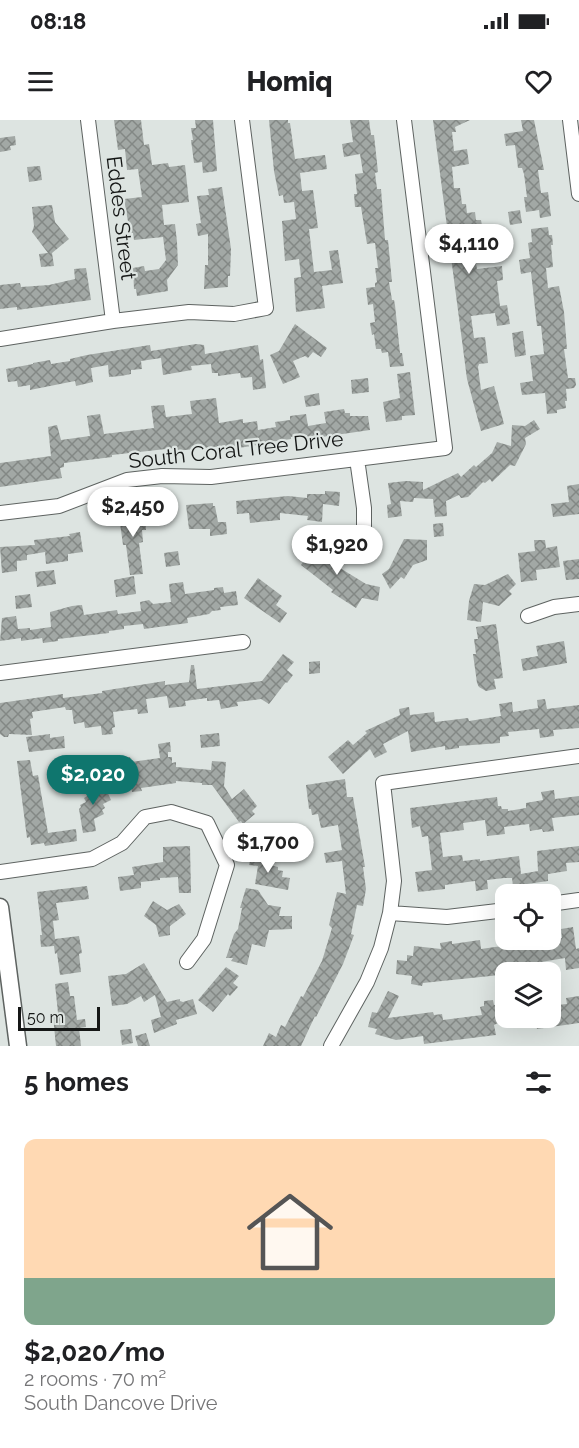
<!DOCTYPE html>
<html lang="en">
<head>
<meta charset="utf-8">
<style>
  :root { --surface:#fff; --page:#f2f2f2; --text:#202124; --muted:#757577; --accent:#0f766e }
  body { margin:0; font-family:Raleway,sans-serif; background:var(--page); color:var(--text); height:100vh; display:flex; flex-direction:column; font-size:22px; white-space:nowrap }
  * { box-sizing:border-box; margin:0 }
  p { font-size:20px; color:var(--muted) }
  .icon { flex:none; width:33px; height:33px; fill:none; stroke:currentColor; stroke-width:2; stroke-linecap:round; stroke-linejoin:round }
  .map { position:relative; height:926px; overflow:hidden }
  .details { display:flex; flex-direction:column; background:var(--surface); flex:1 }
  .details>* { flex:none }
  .buttons { position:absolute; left:495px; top:764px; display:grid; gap:12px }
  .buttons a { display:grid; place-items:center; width:66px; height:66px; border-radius:12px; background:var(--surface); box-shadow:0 6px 24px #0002; font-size:30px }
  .scale { position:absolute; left:18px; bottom:15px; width:82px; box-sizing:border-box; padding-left:6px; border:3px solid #151716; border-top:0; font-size:16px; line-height:21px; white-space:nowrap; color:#151716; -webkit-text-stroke:4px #dde4e1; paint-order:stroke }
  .price { position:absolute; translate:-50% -51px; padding:0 14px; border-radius:21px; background:#fff; color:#222; font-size:20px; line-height:39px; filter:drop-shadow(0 2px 3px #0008) }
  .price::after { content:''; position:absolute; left:50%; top:36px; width:18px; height:14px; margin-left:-9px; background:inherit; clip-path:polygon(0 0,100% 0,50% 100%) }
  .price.active { background:var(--accent); color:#fff }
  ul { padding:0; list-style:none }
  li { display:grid; align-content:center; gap:12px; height:318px; padding:0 24px }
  li span { display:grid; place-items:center; height:186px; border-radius:12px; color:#555 }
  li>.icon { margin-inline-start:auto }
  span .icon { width:108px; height:108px; fill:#fffc; stroke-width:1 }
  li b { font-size:26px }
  h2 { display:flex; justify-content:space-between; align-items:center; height:72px; padding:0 24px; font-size:26px }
  .status { display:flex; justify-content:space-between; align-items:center; height:42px; padding:0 30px; background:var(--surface); direction:ltr }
  .status svg { height:16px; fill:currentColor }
  header { display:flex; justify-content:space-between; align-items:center; height:78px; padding:0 24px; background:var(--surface); font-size:27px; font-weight:800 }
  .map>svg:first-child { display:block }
  .building { fill:url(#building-cross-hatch) }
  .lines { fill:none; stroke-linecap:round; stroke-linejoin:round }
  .minor-casing { stroke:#5e6361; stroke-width:16 }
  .major-casing { stroke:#5e6361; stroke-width:19 }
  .minor { stroke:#fff; stroke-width:14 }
  .major { stroke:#fff; stroke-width:16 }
  .labels { text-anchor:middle; stroke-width:4.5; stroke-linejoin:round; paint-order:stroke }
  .street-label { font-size:21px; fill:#151716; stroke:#dde4e1 }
</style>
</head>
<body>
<div class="status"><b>08:18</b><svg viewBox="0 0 49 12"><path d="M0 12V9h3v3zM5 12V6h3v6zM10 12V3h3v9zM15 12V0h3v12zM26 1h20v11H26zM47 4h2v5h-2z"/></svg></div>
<header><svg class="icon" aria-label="menu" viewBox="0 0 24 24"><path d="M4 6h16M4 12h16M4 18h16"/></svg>Homiq<svg class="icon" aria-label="heart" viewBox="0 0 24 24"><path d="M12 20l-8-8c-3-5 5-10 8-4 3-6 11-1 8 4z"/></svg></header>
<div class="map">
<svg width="579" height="926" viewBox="0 0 579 926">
  <defs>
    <pattern id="building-cross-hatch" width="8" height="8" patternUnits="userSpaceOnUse" patternTransform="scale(1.5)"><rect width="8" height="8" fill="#a2a8a5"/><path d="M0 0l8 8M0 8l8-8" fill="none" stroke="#838885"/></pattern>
  </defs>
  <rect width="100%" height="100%" fill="#dde4e1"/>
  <!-- building -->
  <path class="building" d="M114,0h27l3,25 5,-1 3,21 16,-2 1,4 16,-2 4,37 -27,3 2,20 11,-1 2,18 1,23 -11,15 1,11 -31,5 -1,-7h-2l-1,-21 11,-2 1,5 14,-2 7,-9 -3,-23 -29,3 -1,-7h-3l-6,-34 18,-2 -4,-28 -11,1 -2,-21 -7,1z
    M195,0h18l4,51 -14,2 -1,-11 -8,1 -3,-23h2l-2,-12h5z
    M269,0h19v3h2l5,36 30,-4 2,14 -27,4 2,18 11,-1 5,38 -9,1 5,43 18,-2 -3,-19 9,-1 5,33 -21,3 3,22 -29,4 -2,-34 7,-1 -2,-18 -14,2 -3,-40 14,-2 -2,-17 -10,1 -1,-8 -4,1 -5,-25z
    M350,0h19l2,15h3l4,37 -3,1 2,16h4l4,51h3l4,42h-3l3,18h2l1,5 5,48h2l2,13 -14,1 -2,-15 -6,1 -1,-4h-5l-2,-15 -2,1 -2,-12 5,-1 -2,-18 -5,1 -2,-17 9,-1v-4l2,-1 -2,-14h3l-3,-25 -8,1 -6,-37h-6l-1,-13h3l-2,-20 8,-1 -3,-19 -16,3 -2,-13 11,-2z
    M433,0h37l-15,7 1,5h-4l2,19 13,-2 2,15 -17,3 2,21h6l2,16h4l1,9 8,-1 1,8h5l2,11 -13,1 7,37 25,-3 1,14 -6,1 3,25 7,-1 3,19 -13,2 -2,-13 -24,3 3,22 11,-1 3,26 -9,1 -1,3 3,23 13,-4 10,38 -23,7 -14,-52z
    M521,0h13l10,50h-6l3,23 7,-1 3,24 -11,2 -1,-8 -13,2 -2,-15h3l-3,-23 -2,-6h-4l-3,-23 -9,1 -2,-12 19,-3z
    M15,16l1,9 -6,1 1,4 -11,2v-14z
    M40,46l2,14 -13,2 -2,-15z
    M222,67l9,62 -1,27h-2v11l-24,2 1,-24h3v-31l-10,2 -2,-12 5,-1 -4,-27 12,-1 -1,-6z
    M52,85l3,17 14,17 -17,14 2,13 -13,1 -2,-13 9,-1 -16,-21 2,-6 -2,-19z
    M520,90l2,13 -12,2 -2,-13z
    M548,107l1,8h3l1,10h-2l2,22 -7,1 2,20 11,-2 5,26 3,37h-3l4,29h7l1,7 -2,3 -8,1 1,12h-2l1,7 -9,2v3l-10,1 -2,-21 -23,2 -2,-12 13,-2 -3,-25 14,-2 -3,-28h-4l-6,-54 -10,2 -2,-14 11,-2 -2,-15 4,-1 -1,-13z
    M86,148l5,32 -74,10v-3l-17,2v-24l20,-2 1,4 28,-2 26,-6 -1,-10z
    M295,204l32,24 -6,9 -8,-5 -5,6 -3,-2 -12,5 7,16 -17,7 -13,-29 9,-4z
    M523,211l3,24 -11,2 -3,-24z
    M196,224l8,1 1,9 53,-9 2,15 3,-1 3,29 -13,2 -1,-13 -11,1 -1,-5 -22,3v-3h-6l-1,-9 -20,2 1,4 -29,5 -2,-17 -20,3 1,8 -11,1v4l-10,2 -12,1 -1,-12 -17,3 2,14 -17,4 -1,-5 -45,9v-5l-12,2 -1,-6 -9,1 -2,-13 27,-5v-1l17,-3 1,4 19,-3v-2l17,-4 63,-10 1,6z
    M410,252l5,43 -13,1v4l-16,2 -3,-20 17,-4 -3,-24z
    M368,258l1,14 -17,2 -1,-14z
    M319,273l1,12 -14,2 -2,-11z
    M216,278l3,25 24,-4v4l14,-2 1,9 18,-3 -1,-5 15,-2v-4l16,-2 2,12 18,-3 -2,-11 20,-3 1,4h5v3h18l2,14 -62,9 -1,-4 -16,2v2l-21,3v1l-44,7 -1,-4 -50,5v-3l-63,7v2l-48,6v4l-4,1 2,10 -62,9v-24l51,-7 -3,-29 9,-2 4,15 29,-4 -3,-20 13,-2 4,20 50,-6 -3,-22 13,-1 2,12 26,-3 -2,-13z
    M534,300l6,9 -15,9 1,6 -11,22 -5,-1 -18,17 -2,-3 -5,4 -2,-1 -15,15 -7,1 -2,-3 -13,6 1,15 -12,1 -2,-18 -19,-1 -1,4 -13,-1 2,15 -14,2 -1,-13 4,-1 -3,-21 18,-2 17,1v8l35,-17 3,4 13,-12 2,2 16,-14 5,-11 14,4 1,-21 13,1z
    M579,364v30l-26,3 -2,-13 18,-2 -2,-16z
    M325,371l15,1 -1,14 -16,-2 -1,18 -15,-2 1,-4 -28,-3v7l-30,3 -1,-10 -12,1 -1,-13 52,-5 19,2v-4h18z
    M213,383v3h2l3,16h8l1,12 -17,2v-7h-21l-3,-24z
    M133,385l3,1 2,15 7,-1 1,10h-4l1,12 -4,1 4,31 -13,1 -4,-30h-3l-3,-22h3l-1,-17z
    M443,403l1,13 -10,1 -1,-13z
    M80,412l3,20 -15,2v7l-22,3 -1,-12 -18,3v5l-10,1v10l-15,2 -2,-26 35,-2 -1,-5 36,-4 -1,-2z
    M319,418l3,11 20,16 -2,3 26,16 14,3 -2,14 -16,-3 -6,10 -25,-16 2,-2 -32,-25 8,-10 -3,-13z
    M404,419l23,1v20l-14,5 -9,14 -3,-2 -11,12 -8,-15 7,-5z
    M534,420h11l1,8 11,-2 3,21 -24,3 1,10 -16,2 -3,-29 17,-2z
    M178,431l2,14 -14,2 -2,-14z
    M579,439v20l-13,1 -3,-19z
    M54,450l2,14 -19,3 -2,-15z
    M508,454l8,10 -7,7 3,3 -13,12 -16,-4 -2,20 -14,-2 2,-19 5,-17 11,1z
    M134,456l2,18 -20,3 -2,-17z
    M258,458l24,18 -6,9 11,8 -7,10 -36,-25z
    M183,462l2,12 29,-4v-2l9,-1 1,6 12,-2 2,14 -18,2 1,3 -9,1 -3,3 -22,4 1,5 -44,6 -1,-5 -19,2v3l-15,2v2l-51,6v2l-15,2 -1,-5 -21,3v-3l-21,3 2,-23 14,-2 2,13 12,-1v2l21,-3 -1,-15 22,-6 10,-1 2,10 33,-5 1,4 23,-3 -1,-9 9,-2 4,4 18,-2 -2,-18z
    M30,474l2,13 -16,2 -1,-13z
    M496,504l7,54 -9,1 2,10 -10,2 -7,-4 -2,-4 -4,-29h3l-2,-15h4l-2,-12z
    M564,521l3,22 -44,8 -2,-12 17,-3 -2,-10z
    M283,534l11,8 -7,8 6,5 -6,8 -1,-1 -17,22 -8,-5 -24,3 1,4 -17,3 -2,-9 -12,1v-3l-22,3 1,5 -17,2 -2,-12 -21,3 2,14 -10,1 -1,-5 -24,3 2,15 -3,1 1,6 -11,1 -1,-9 -16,2 -1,-6 -10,2 -2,-14h-6l-1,-3 -33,5 1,6 -3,1 2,16 -23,-1 -1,3h-4l-4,-3v-31l63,-9v4l39,-5v-2l63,-10v4l24,-3 2,-17h3l3,24 65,-8z
    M320,541v12l-11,1v-12z
    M545,579l2,10 32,-4v23l-26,2 1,6 -14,2 -1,-9 -31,3 1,4 -9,1v6l-41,3v2l-14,2v-4l-34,6 -3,-21 -25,13 4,8 -12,6 -5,-9 -27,25 -15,-17 20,-17 5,5 14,-12 -2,-2 35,-16 -1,-6 10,-2 1,8 24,-3 1,10 33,-4 1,3 32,-5 -2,-12 13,-2 1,10 25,-4 -1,-8z
    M219,613l1,13 -19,2 -1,-13z
    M50,614v4l14,-2 1,12 -36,4 -3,-15z
    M170,622l1,10h-3v5h4v6l4,-1v5l35,3 1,-9 14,1 -2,24 8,13 12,-10 13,17 -5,5 3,3 -12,10 -2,-3 -2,1 -27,-37h-10v-2l-26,-2v2l-35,5 1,3 -10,1 -1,-7 -15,2 -3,-25 6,-1v-2l11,-2 1,5 29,-4 -2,-14z
    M30,640l3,16 5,-1 10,58 28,-4 1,12 -32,5 -1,-3 -13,2 -1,-8 -3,1 -10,-77z
    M96,659l5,10 4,-2 6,13 -8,4 2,4 -3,2 2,4 -10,5 2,12 -13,2 -4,-24 2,-2 -1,-2 6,-3 -2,-4 5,-3 -5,-10z
    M345,659l2,18h6l12,70h-2l3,22 -3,17 -6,-1 -6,29 3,1 -11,29 -27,53 -1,-1 -14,30h-38l6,-13 7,4 5,-12 4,2 16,-31 2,1 19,-36 10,-33 -3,-3 8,-33 9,2 -4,-33 -16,2 -2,-10 18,-3 -4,-25 -17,3 -3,-14 -6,1 -1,-6h-2l-3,-24z
    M554,670l1,9 24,-3v19l-27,3 2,13 -11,1 -1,-3 -12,2 -1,-7 -25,3 1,7 -18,2 -2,-16 -22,3 1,7 -24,3 3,24 19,-2 1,6 17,-2v2l39,-5 2,18 17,-3 -1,-20 42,-5v16l-13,1 1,8 -19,3v7l-35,5 -1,-8h-8l-17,2 1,9 -12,2 -1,-10 -30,4v4l-27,3 -3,-20 17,-2 -4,-34 -6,1 -2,-11 -8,2 -2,-20 87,-11 1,9h3l1,3h6v2l18,-3v-5l17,-3 -2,-8z
    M190,726l1,47h-12l-1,-16 -18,1v2l-19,2v6l-21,3 -2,-14 16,-2 -2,-8 31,-5v-15z
    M252,732l11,2 -1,9 16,4v3l5,1 -1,6 8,1 -2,12 -33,-6 3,-18 -9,-1z
    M87,766l2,13 -33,4 3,17 -6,1 2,18 24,-3 3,17 -3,1 2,18 -21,3 -3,-22 -2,1 -1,-8 -13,1 -1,-12h2l-5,-43z
    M246,768l12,2 10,15 13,2 -2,9h13v13l-23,1 -4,17 -13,-3 -5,21 -16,-4 2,-3h-7l8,-24 4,-5 4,-21h-2z
    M153,781l14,9 12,-6 7,10 -16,12v9l-11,2 -3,-12 -12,-9z
    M573,807l3,22 3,-1v20l-13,2 -1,-12 -36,6 -5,8 -11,-6 -13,1v8l-77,8 -1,3 -11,-2 1,-8 -16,-2 1,-14 10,1v-6l6,1 1,-10 27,3 -1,-6 12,-2v3l28,-4 1,9 28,-4 -1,-6h13l1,5h3v3l20,-2v-4l17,-3 -1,-9z
    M144,843l23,39 13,-3v2l3,1 10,-3 4,15 -21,6 1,4 -23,9 -3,-13 10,-3 -6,-22 -11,7 -3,-6 -14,8 -15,2 -4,-30 18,-2z
    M226,847l13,9 -6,7 5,4 -8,9 -2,-2 -15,18 -15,-12z
    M68,862l2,14h4l3,24 8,-1 1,8 -7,1 2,18h-25l-3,-30 5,-3 -3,-29z
    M388,871l11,5 -11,22 45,-6 1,3 8,-1 1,6 39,-5 -2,-8 4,-1v-5l9,-1 1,5 12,-2v16l-12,6 2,10 -72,9 -1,-8 -27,4 -21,-6 2,-5 -9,-2 4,-15 5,1z
    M579,876v27l-42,6 -2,-12h22l-1,-12 11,-1 -1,-6z
    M131,909l2,14 -11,2 -2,-15z
    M146,913l4,13h-12l-3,-10z"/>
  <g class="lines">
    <defs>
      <path id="minor" d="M88,0l25,201
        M570,0l9,74
        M0,219l113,-18 76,-9 45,2 32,-6 -24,-188
        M357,339l7,49v29
        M0,393l59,-7 68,-26 35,-4 49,1 234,-29 -41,-328
        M528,496l26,-9 25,-3
        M0,553l243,-31
        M0,752l92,-13 30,-16 23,-26 26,-5 36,11 20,42 -23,74 -17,23
        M550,784l29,-4
        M390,793l57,4 59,-7
        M331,926l36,-64 14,-34 9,-35 4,-32 -11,-98 196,-27"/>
      <path id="major" d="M0,787l18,139"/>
    </defs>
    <!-- minor casing -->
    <use href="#minor" class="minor-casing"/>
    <!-- major casing -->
    <use href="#major" class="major-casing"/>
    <!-- minor -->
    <use href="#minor" class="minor"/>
    <!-- major -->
    <use href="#major" class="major"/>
  </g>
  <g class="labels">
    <!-- street labels -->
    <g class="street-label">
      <text transform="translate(121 98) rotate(83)" y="7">Eddes Street</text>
      <text transform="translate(236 330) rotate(-6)" y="7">South Coral Tree Drive</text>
    </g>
  </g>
</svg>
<div class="buttons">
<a><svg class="icon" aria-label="locate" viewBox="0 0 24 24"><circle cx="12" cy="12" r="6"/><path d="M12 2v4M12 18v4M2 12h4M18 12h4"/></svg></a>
<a><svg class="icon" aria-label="layers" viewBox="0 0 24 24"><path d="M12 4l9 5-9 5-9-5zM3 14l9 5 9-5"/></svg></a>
</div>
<div class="scale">50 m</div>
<b class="price" style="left:469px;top:155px">$4,110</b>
<b class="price" style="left:133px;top:418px">$2,450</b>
<b class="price" style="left:337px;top:456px">$1,920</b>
<b class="price active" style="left:93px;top:686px">$2,020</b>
<b class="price" style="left:268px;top:754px">$1,700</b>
</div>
<section class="details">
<h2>5 homes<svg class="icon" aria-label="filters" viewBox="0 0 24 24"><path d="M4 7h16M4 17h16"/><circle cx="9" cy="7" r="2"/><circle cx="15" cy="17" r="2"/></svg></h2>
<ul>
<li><span style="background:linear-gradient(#ffd9b3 75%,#7fa58c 0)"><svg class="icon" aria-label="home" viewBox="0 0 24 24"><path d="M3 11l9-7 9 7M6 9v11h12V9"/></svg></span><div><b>$2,020/mo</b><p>2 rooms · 70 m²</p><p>South Dancove Drive</p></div></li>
</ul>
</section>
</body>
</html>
